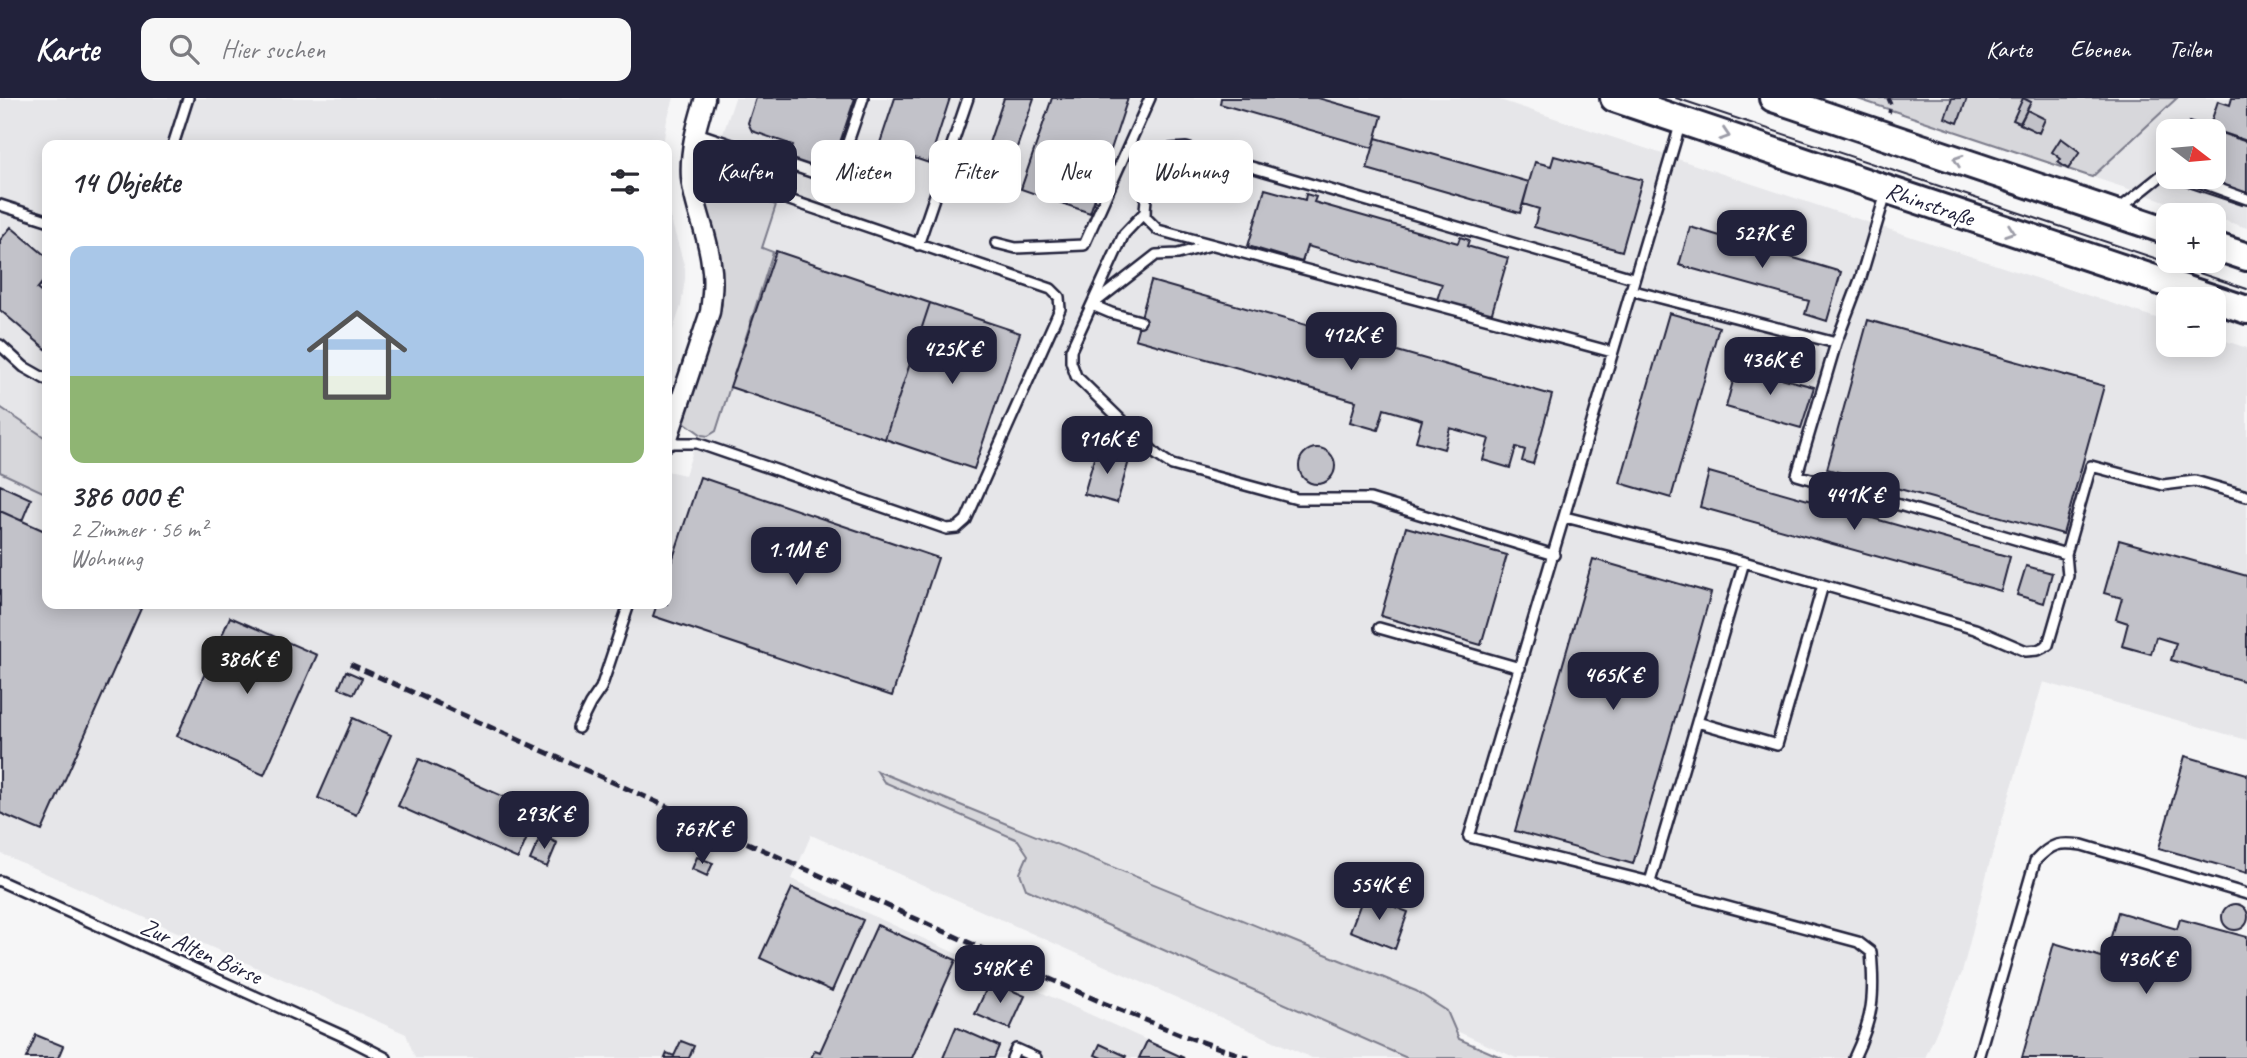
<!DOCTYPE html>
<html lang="de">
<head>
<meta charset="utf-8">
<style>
  :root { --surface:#fff; --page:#f7f7f7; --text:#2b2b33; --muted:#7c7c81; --accent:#22223b }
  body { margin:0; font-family:Caveat,sans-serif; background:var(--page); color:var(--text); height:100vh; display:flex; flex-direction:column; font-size:26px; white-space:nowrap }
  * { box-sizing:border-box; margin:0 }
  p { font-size:23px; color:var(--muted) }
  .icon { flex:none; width:38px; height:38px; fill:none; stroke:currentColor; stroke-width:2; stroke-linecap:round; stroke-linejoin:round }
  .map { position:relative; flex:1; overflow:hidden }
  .sheet { position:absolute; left:42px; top:42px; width:630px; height:469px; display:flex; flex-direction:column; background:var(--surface); border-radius:14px; box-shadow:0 4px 18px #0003 }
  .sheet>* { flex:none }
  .top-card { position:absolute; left:693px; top:42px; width:665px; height:63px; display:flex; gap:14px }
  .needle { width:46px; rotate:106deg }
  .tools { position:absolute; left:2156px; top:21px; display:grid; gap:14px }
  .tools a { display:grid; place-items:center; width:70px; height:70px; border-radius:14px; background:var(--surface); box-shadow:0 4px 18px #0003; font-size:35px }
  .price { position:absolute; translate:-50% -60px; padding:0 16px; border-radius:14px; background:var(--accent); color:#fff; font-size:23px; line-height:46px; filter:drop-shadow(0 2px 4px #0008) }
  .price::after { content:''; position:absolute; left:50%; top:42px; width:21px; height:16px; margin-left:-10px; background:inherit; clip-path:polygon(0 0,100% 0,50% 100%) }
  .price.current { background:#222; color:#fff }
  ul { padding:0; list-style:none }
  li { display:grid; align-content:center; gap:14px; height:371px; padding:0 28px }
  li span { display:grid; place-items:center; height:217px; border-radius:14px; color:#555 }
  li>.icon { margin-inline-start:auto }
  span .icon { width:126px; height:126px; fill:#fffc; stroke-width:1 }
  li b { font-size:30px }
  h2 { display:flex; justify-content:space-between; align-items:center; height:84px; padding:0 28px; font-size:30px }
  .pill { padding:0 24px; border-radius:14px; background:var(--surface); box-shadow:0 4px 18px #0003; font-size:24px; line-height:63px }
  .pill.current { background:var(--accent); color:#fff }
  header { display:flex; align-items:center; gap:42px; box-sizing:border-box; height:98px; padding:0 35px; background:var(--accent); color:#fff }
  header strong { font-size:33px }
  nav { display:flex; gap:38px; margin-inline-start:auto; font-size:24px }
  .search { width:490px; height:63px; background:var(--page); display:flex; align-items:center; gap:18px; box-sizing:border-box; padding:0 24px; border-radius:14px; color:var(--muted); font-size:26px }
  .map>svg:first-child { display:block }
  .built { fill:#e6e6e9; fill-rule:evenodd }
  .green { fill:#d7d7db; stroke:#7c7c8b; stroke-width:2 }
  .building { fill:#c2c2c9; stroke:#22223b; stroke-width:2 }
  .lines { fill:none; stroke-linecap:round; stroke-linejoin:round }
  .lane-casing { stroke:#22223b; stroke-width:14 }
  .street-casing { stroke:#22223b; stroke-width:23 }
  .secondary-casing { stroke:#22223b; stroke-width:32 }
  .path { stroke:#22223b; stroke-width:3.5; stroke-dasharray:7 5; stroke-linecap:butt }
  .lane { stroke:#fff; stroke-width:9 }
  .street { stroke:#fff; stroke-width:18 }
  .secondary { stroke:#fff; stroke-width:26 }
  .tram { stroke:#22223b; stroke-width:2 }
  .rail { stroke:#22223b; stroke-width:5; stroke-dasharray:10 5; stroke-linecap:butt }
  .oneway { stroke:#9c9ca7 }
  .labels { text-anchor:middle; stroke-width:5; stroke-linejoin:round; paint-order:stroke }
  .street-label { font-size:24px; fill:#22223b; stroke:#fff }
</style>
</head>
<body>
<header>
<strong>Karte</strong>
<div class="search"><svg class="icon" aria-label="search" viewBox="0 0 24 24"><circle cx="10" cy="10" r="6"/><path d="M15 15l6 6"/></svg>Hier suchen</div>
<nav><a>Karte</a><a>Ebenen</a><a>Teilen</a></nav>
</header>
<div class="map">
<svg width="2247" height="960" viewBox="0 0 2247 960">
  <rect width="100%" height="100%" fill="#f6f6f7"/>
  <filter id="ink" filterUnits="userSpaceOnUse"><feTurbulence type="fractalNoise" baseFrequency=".0143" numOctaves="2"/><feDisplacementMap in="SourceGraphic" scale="14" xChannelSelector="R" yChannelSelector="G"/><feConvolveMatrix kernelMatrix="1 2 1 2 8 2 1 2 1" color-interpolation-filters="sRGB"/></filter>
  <g filter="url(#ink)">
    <!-- built -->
    <path class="built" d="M0,0h674l-7,22 -4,25h-616v294l-47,-32z
      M735,0h759l674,224v23h46v-8l33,11v392l-204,-58 -54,183 -27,108 -37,85h-409l-477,-217 -13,48 379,169h-93l-501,-223 -19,44 394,179h-771l-9,-24 -406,-181v-381l47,22v110h620v-133l18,4 90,-269 -68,-24z
      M2177,0h70v130l-33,-11v-2h-6l-116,-38zM2168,33h46v46h-46z
      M667,108l18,62v11l-4,27 -14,42z"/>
    <!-- green -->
    <path class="green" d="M1855,0h322l-85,79z
      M722,90l54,17 -14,43 11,4 -57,179 -8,5 -6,-1 -18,-13 38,-118 -2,-36 -13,-58 -1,-15z
      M0,309l47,32v55l-47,-22z
      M877,673l539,220 31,20 12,28 44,19h-96l-381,-169 -6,-16 8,-18 -10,-15 -134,-58z"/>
    <!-- building -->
    <path class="building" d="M756,0h99l-25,74 -42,-13 5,-14 -41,-14 -4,-8z
      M895,0h55l-21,65 -50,-17z
      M1004,0h30l-32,93 -26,-9z
      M1052,0h76l-38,115 -69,-24z
      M1221,0h97l64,18 -9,32 -153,-44z
      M1952,0h15l-9,25 -13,-5z
      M2023,0l8,4 -11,21 -7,-3z
      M2232,0h15v43l-38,-13 9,-27 12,4z
      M2027,12l18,9 -6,14 -19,-9z
      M2189,24l58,20v49l-5,14 -72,-24 1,-4h43v-46h-28z
      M1376,40l153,44 -9,31 -153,-44z
      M2061,40l19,14 -12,17 -10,-7 3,-3 -9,-7z
      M1554,58l88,24 -20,71 -88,-24 5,-18 -16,-5 6,-22 6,-20 16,4z
      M1265,91l40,11 1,-6 10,3 -2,5 144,41 2,-6 9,3 -2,6 41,12 -17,58 -54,-16 5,-16 -135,-38 -5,16 -54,-16z
      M11,129l36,30v20l-10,12 10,8v53l-47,-40v-70z
      M1690,129l151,45 -14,49 -22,-7 4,-13 -130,-36z
      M776,153l154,52 -45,136 -155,-52z
      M1151,183l401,114 -19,69 -11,-3 3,-11 -9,-3 -6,21 -27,-8 6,-21 -39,-11 -6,21 -28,-8 6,-21 -38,-11 -6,21 -28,-8 6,-21 -221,-62z
      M930,205l90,30 -46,136 -89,-30z
      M1669,215l50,14 -48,171 -51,-15z
      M1868,222l236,66 -41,148 -236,-65z
      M1737,268l77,21 -13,41 -75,-21z
      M1097,350l33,9 -13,46 -33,-9z
      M1299 368a18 18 0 1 1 36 0a18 18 0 1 1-36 0Z
      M1709,374l301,85 -9,34 -301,-84z
      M700,379l238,81 -46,138 -239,-80 4,-12h10v-28z
      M0,387l31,14 -9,22 -22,-10z
      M0,413l47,21v72h96l-101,227 -42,-18z
      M1406,429l101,28 -26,90 -100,-29z
      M2119,442l128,36v106l-76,-22 5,-17 -20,-6 -5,17 -29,-8 6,-23 -12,-4 6,-21 -18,-5z
      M1593,461l118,34 -78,271 -118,-33z
      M2026,468l26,7 -8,30 -27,-8z
      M230,519l87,38 -53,120 -87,-39z
      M346,573l16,7 -8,16 -15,-6z
      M353,620l38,17 -35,80 -38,-17z
      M2185,658l62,18v99l-88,-25z
      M419,661l119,53 -20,47 -120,-53z
      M541,737l16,8 -10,24 -17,-7z
      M697,759l16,6 -6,13 -15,-7z
      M792,790l71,32 -31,71 -72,-33z
      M1364,797l44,17 -13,37 -45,-18z
      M2222 819a13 13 0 1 1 26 0a13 13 0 1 1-26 0Z
      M2118,814l59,17 3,-10 67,18v121h-225l32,-115 51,15z
      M877,827l79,35 -44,98h-101l4,-8 5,2z
      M990,883l35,15 -15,33 -35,-15z
      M956,929l43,19 -5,12h-51z
      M36,937l27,11 -5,12h-32z
      M681,943l13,5 -5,12h-24l2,-5 7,3z
      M1147,943l37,17h-45z
      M1100,946l26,12 -1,2h-23l-7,-3z"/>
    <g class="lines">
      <defs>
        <path id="lane" d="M1681,24l-212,715 181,45 11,7 197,53 13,10c4,44 2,66 -17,106
          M694,34l141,48 28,-82
          M173,47l15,-47
          M2186,79l61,22
          M1886,95l-25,84 -25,66 -39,132 269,79 25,-88 72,19 32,-4 52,15
          M0,107l47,15
          M2118,112l50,-40
          M1145,114l-21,22 -53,116v12l5,14 81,79 15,10 125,34h73l184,56
          M996,145l20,5 68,-3 66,-147
          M918,147l50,-147
          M1630,192l206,53
          M1140,223l-29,-8 -19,-8 64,-50 22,-1 33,-9
          M0,247l24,22 23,13
          M1612,254l-454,-122 -13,-13c0,-30 6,-45 25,-68l16,-1 447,130
          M667,345h30l250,86 10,-1 9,-8 94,-211 -1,-12 -8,-8 -329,-112 -30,3
          M1565,419l179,45 231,67 51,22 12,-1 10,-5 20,-69 -2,-22
          M1379,530l141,40
          M1697,624l80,23 46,-160
          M578,630l12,-24 11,-16 28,-84
          M0,783l345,156 41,21
          M1650,784l94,-320
          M1012,960l4,-9 20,9
          M1978,960l57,-197c17,-18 24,-19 47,-16l165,49"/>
        <path id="street" d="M667,343l43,-129c2,-16 4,-32 1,-49 -3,-29 -17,-56 -20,-85 -2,-28 6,-53 14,-80"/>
        <path id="secondary" d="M1614,0l633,212
          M1773,0l395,133
          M2214,148l33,11"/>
      </defs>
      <!-- lane casing -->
      <use href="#lane" class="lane-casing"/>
      <!-- street casing -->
      <use href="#street" class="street-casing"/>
      <!-- secondary casing -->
      <use href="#secondary" class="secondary-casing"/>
      <!-- path -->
      <path class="path" d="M1888,0l3,7 -2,8"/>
      <!-- lane -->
      <use href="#lane" class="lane"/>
      <!-- street -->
      <use href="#street" class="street"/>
      <!-- secondary -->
      <use href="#secondary" class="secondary"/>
      <!-- tram -->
      <path class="tram" d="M1676,0l571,191"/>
      <!-- rail -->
      <path class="rail" d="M350,566l751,338 81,33 67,23"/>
    </g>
    <!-- one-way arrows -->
    <defs><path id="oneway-chevron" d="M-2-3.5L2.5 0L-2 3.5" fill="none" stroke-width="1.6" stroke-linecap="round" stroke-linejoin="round" transform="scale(1.75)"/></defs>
    <g class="oneway">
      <use href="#oneway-chevron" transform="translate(1725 37) rotate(18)"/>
      <use href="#oneway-chevron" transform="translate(1958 62) rotate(-161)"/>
      <use href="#oneway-chevron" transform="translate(2010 133) rotate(19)"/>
    </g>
  </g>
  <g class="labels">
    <!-- street labels -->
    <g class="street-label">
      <text transform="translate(1930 106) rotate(19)" y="8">Rhinstraße</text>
      <text transform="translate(201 853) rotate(24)" y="8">Zur Alten Börse</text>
    </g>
  </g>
</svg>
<div class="tools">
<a><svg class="needle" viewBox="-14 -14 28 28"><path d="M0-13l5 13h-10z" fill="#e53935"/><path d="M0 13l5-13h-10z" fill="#7c7c81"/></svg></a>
<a>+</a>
<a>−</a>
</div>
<b class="price" style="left:1762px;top:172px">527K €</b>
<b class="price" style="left:1351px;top:274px">412K €</b>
<b class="price" style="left:952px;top:288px">425K €</b>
<b class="price" style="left:1770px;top:299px">436K €</b>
<b class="price" style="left:1107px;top:378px">916K €</b>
<b class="price" style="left:1854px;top:434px">441K €</b>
<b class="price" style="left:796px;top:489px">1.1M €</b>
<b class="price current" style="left:247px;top:598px">386K €</b>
<b class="price" style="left:1613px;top:614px">465K €</b>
<b class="price" style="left:544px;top:753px">293K €</b>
<b class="price" style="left:702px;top:768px">767K €</b>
<b class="price" style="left:1379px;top:824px">554K €</b>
<b class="price" style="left:2146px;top:898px">436K €</b>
<b class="price" style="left:1000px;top:907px">548K €</b>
<div class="top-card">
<a class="pill current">Kaufen</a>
<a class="pill">Mieten</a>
<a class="pill">Filter</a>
<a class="pill">Neu</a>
<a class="pill">Wohnung</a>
</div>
<section class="sheet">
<h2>14 Objekte<svg class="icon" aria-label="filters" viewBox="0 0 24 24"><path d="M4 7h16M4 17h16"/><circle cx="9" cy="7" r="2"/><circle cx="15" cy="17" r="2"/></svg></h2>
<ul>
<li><span style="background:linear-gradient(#a9c7e8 60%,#8fb573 0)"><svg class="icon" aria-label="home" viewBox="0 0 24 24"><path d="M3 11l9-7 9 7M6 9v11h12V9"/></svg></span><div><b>386 000 €</b><p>2 Zimmer · 56 m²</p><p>Wohnung</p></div></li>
</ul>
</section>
</div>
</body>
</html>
